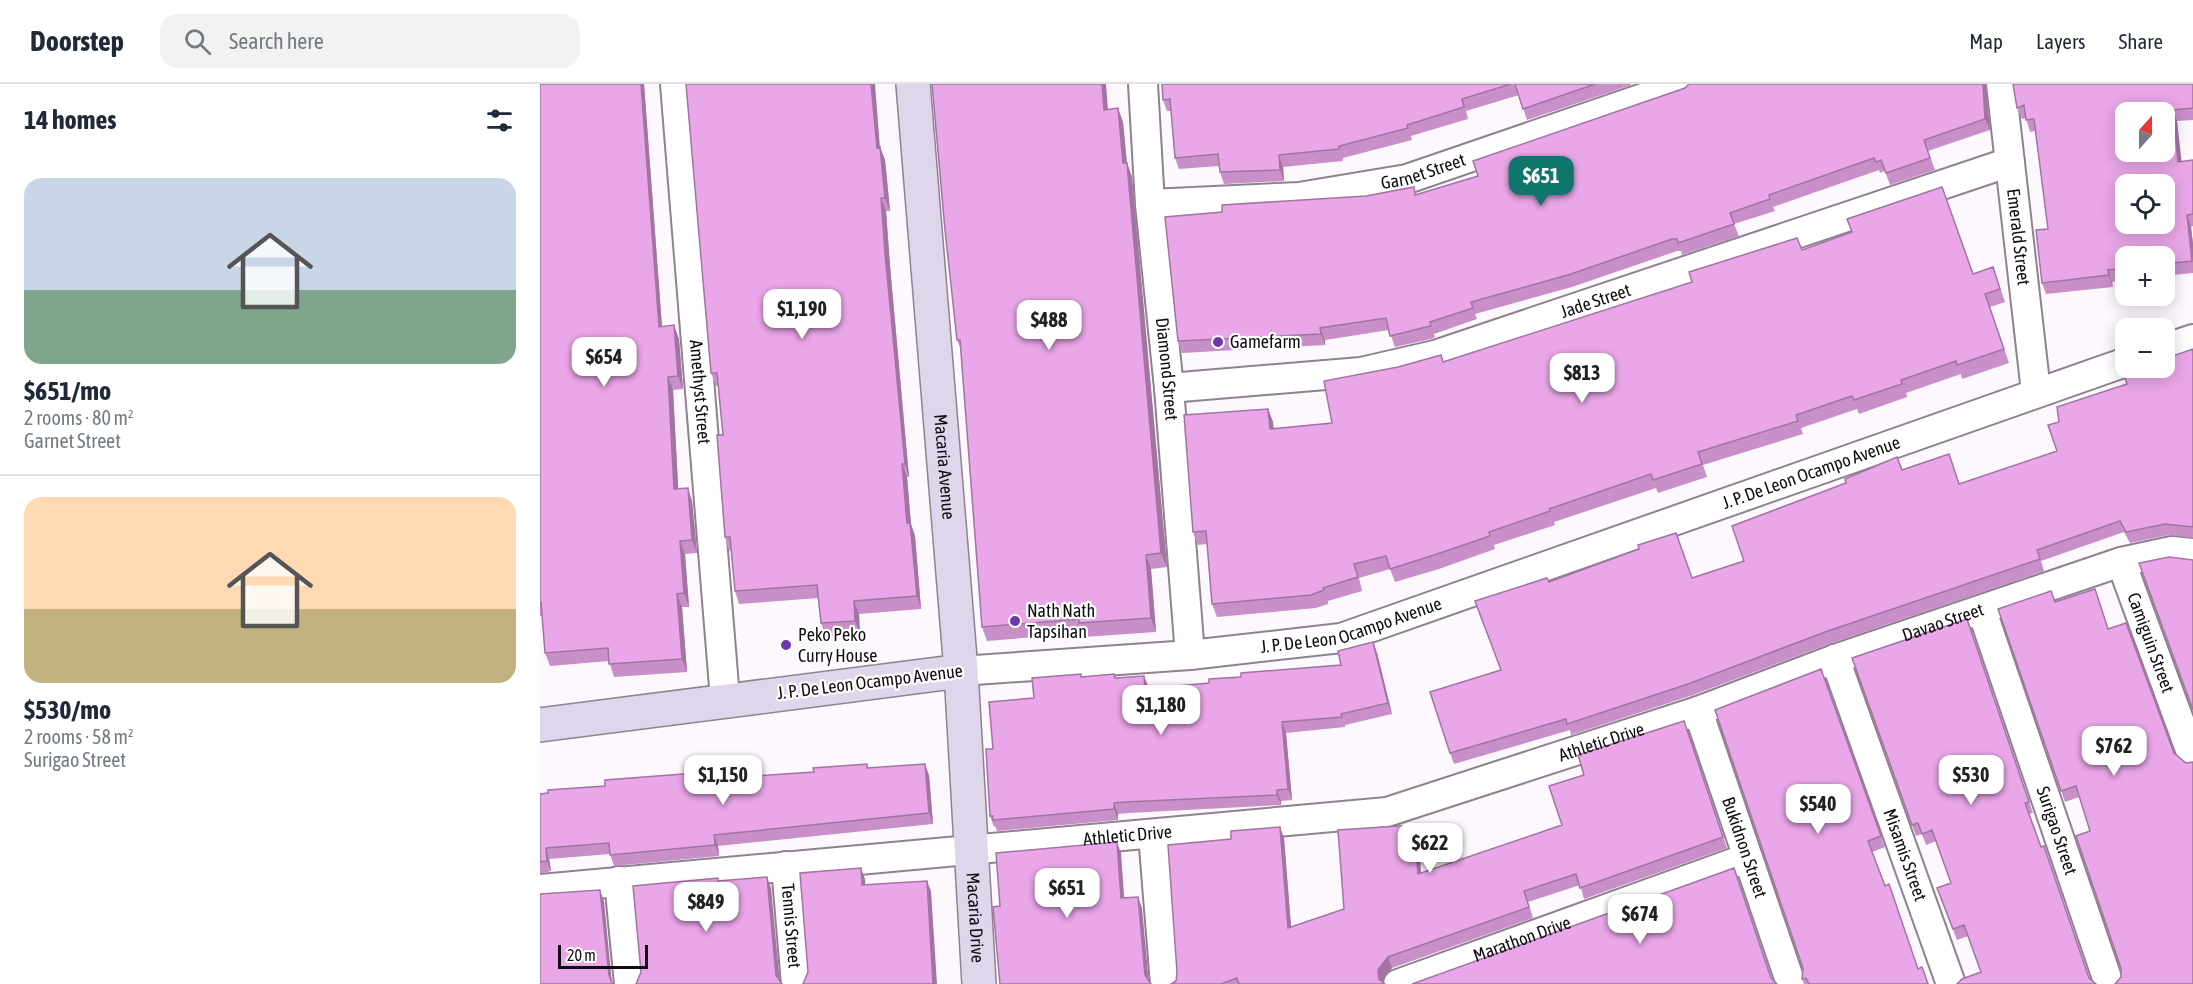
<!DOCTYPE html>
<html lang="en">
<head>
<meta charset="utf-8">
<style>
  :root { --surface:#fff; --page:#f2f2f3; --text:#1f2937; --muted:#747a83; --line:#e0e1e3; --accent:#0f766e }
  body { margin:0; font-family:"Asap Condensed",sans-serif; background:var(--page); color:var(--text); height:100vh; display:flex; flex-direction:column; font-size:22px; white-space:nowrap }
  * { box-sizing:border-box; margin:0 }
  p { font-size:20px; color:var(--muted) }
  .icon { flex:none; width:33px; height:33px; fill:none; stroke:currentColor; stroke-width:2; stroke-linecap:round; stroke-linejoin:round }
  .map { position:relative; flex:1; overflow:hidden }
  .details { display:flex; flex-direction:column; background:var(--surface); width:540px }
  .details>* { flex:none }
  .needle { width:39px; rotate:21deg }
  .buttons { position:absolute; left:1575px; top:18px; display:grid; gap:12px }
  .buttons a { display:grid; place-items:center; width:60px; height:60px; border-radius:12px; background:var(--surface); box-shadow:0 3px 15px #0003; font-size:30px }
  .scale { position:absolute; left:18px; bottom:15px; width:90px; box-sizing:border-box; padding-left:6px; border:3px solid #110c11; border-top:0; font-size:16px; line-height:21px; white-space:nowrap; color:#110c11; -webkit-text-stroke:4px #fff; paint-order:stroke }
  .price { position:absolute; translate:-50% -51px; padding:0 14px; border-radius:12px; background:#fff; color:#222; font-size:20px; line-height:39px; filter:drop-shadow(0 2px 3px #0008) }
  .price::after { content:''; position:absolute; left:50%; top:36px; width:18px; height:14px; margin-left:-9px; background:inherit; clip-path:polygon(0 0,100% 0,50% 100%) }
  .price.active { background:var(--accent); color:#fff }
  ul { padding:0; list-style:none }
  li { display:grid; align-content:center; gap:12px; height:318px; padding:0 24px }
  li+li { border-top:2px solid var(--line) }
  li span { display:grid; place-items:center; height:186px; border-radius:18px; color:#555 }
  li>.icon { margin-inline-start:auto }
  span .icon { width:108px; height:108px; fill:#fffc; stroke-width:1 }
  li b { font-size:26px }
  h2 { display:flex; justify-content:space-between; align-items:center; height:72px; padding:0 24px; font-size:26px }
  header { display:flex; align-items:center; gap:36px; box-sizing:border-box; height:84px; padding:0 30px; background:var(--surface); border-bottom:2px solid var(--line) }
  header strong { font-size:28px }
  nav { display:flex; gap:33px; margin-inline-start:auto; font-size:21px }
  .search { width:420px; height:54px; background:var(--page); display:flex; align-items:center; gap:15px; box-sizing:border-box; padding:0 21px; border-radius:18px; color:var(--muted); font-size:22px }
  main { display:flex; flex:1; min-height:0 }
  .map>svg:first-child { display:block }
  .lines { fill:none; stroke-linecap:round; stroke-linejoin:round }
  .street-casing { stroke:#8f8290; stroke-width:32 }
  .secondary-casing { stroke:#8f8290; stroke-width:36 }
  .street { stroke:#fff; stroke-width:28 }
  .secondary { stroke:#e0d6eb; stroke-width:33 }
  .wall { fill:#c88fc8 }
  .shaded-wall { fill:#a374a2 }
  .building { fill:#e9a6e8; stroke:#a374a2; stroke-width:1.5; fill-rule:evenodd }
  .poi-dot { fill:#7236ab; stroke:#fff; stroke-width:2 }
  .labels { text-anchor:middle; stroke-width:4.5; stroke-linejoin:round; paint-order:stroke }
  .street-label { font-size:18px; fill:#110c11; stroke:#fff }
  .poi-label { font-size:18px; fill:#110c11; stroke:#fff; text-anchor:start }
</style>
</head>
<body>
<header>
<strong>Doorstep</strong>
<div class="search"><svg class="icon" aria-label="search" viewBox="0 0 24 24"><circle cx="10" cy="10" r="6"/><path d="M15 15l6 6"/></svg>Search here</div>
<nav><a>Map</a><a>Layers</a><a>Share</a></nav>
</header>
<main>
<section class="details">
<h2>14 homes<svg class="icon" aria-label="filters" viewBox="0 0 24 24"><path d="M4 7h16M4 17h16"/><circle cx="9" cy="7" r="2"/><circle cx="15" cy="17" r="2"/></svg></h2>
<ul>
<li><span style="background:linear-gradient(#c9d6e8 60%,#7fa58c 0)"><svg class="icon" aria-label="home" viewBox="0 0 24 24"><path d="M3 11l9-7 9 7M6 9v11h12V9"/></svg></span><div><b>$651/mo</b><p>2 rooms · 80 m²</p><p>Garnet Street</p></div></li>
<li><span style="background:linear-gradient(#ffd9b3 60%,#c2b280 0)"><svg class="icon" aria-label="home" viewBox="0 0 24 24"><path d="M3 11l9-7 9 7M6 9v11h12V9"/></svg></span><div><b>$530/mo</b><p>2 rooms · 58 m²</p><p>Surigao Street</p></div></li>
</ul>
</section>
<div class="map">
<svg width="1653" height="900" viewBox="0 0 1653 900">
  <rect width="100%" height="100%" fill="#fdf7fe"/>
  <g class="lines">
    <defs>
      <g id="street">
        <path id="s1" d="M135,0l50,615"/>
        <path id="s2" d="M603,0l7,120 19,184 21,267"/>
        <path id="s3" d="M1461,0l35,308"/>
        <path id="s4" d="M610,120l149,-7 108,-18 277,-95"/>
        <path d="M1624,265l29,-10"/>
        <path id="s5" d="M629,304l192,-16 74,-17 575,-193"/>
        <path id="s6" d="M1581,478l72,196"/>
        <path id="s7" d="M1442,527l127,373"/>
        <path id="s8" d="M1295,575l116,325"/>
        <path id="s9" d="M421,587l229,-16 151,-17 785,-276"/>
        <path id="s10" d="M1158,627l93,273"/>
        <path d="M613,750l12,150"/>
        <path id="s11" d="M246,782l10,118"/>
        <path d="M79,797l10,103"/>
        <path id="s12" d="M0,805l847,-77 311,-101 137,-52 286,-97 51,-11 21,2"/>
        <path id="s13" d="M858,900l349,-126"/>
      </g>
      <g id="secondary">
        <path id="s14" d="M373,0l48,587 18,313"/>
        <path d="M0,641l421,-54"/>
      </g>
    </defs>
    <!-- street casing -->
    <use href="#street" class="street-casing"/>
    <!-- secondary casing -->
    <use href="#secondary" class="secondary-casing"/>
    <!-- street -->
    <use href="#street" class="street"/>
    <!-- secondary -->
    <use href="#secondary" class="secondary"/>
  </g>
  <!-- wall -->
  <path class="wall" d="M0,0h104l18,243 17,12 4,50 -10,1 5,98 14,13 5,52 -12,1 4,53h-7l5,65 -73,5 -5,-16 -59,5 -5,-13 -3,-37h-2z
    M622,0h469v1l-104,35 -8,-25 -53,16 2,8 -57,17 1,4 -69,18v3l-60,6 1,14 -60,3 -4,-12 -1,-6 -40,3 -4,-11 -4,-47h-4l-4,-11z
    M1446,0l4,46 -62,21 7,19 -45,15 -5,-14 -5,2 -1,-3 -106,37 2,4 -41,13 5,12 -57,19 -1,-4h-4l-105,36 -97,27 2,5 -43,15 1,3 -4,2 -36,8 -6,-17 -64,10v5l-143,8 -4,-12 44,-129 195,-18z
    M1473,0h180v36l-16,1 4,41 12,-2v66l-2,1 2,17v29l-29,3v-20h-38v25l-14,1 1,5 -67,7 -4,-11 6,-54 -13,-98 -5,1 -4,-14 -4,1 -5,-11z
    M568,25l15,13 4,41 5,14 35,390 -16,2 5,63 -72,5 -1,-4 -96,8 -5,-14 -21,-278 -4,-9z
    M340,63l5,13 5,51h-4l4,55 19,211h-2l4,47 4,12 6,73 -62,5 1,20 -34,3 -5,-14 -2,-25 -80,6 -4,-13 -4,-41 -2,1 -4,-14 -2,-102 -5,-49h-2l-5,-13z
    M1262,166l171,24 20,-7 12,35 -15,5 19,56 -47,16 -1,-5 -55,19 1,4 -48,17 -2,-5 -56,19 2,6 -100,31 4,12 -49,16 -2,-5 -102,34 1,3 -61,20 1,4 -56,20 -44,13 -5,-13 -31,9 3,13 -34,10v3l-12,4 -99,9 -5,-13 -5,-60 -9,1 -5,-13 75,-123 5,13v7l59,-6 111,-61z
    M1653,265v189l-24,-3 -39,8 -6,-11 -83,29 3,10 -215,73 -136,51 -122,40 -1,-5 -116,34 -4,-11 51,-83 48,-88 90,-33 53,29 52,-17 158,-91 57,14 98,-33 2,-29 68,-38z
    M1515,518l53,27 66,124 12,10 -65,214v-9l-31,-137 -11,-34 -14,5 -67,-193z
    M1427,535l66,194 -4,1 61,165 -109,-7 -13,-36 -11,4 -20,-52 14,-5 -15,-42 -10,4 -4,-11 -6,2 -64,-178z
    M837,569l15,61 -47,11v2l-59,6 6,67 -11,1v4l-152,8 -11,1v6l-121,11 -2,-5 -1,1 -4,-11 3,-67 89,-72 32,-3 2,4 28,-2 4,12 61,-5 32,-6 100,-12z
    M1281,585l64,178 -13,5 46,117 11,15h-125l-2,-5z
    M1144,637l43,127 -143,51 -4,-14 -52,17 5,16 -141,50 -10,13 3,3h-214l5,-3 108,-143 7,89 53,-18 70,-84 4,11 3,37 141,-48 22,-50z
    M327,680l1,4 61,7 4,49 -215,22 1,10 -105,10 -4,-12 -61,5 2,12 -11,3v-80l274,-22z"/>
  <!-- shaded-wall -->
  <path class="shaded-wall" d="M101,0h3l19,256 -4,-13z
    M331,0h4l6,77 -4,-13z
    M562,0h4l3,39 -5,-13z
    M1443,0h3l4,46 -5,-11z
    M578,24l5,14 5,55 -5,-14z
    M1633,26l4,11 6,53 -5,-12z
    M340,63l5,13 5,51 -5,-13z
    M739,71l4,12 1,14 -4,-11z
    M587,79l5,14 35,390 -6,-14z
    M341,114l5,13 4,55 19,211 -4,-13 -20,-211z
    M1647,131l4,12 2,17v19z
    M1568,186l4,12 1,5 -4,-12z
    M134,241l5,14 4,50 -5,-13z
    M780,244l5,12v5l-4,-11z
    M128,293l5,13 6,112 -5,-13z
    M728,325l5,13 2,21 -5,-14z
    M362,380l5,13 4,47 4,12 6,73 -4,-13 -10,-73z
    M148,404l4,13 5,52 -5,-13z
    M140,457l5,13 4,53 -5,-14z
    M606,471l5,14 5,63 -5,-14z
    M137,510l5,13 5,65 -5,-13z
    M314,517l5,13 1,20 -5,-13z
    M833,558l4,11 15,61 -4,-11z
    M604,592l4,10 1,13 -4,-10z
    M742,638l4,11 6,67 -4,-11z
    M385,680l4,11 4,49 -4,-11z
    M737,706l4,11v4l-4,-10z
    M574,719l4,11v6l-4,-11z
    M874,741l4,11 4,49 -4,-11z
    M740,743l4,11 8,101 -4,-11z
    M174,751l4,11 1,10 -4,-11z
    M577,758l4,11 4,56 -4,-11z
    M6,764l3,11 2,12 -4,-10z
    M321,784l4,11 1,17 -4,-11z
    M227,793l4,11 9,96 -4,-9z
    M387,797l4,10 6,93h-4z
    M60,806l4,11 8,83 -3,-9z
    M598,813l4,11 7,76 -4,-9z
    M848,873l4,11 -10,13v3l-3,-5 -1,-9z"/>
  <!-- building -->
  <path class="building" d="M0,0h101l18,243 15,-2 4,51 -10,1 6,112 14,-1 4,52 -12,1 4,52 -7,1 5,65 -73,5 -1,-16 -63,5 -4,-51h-1z
    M146,0h185l6,64 3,-1 5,51h-4l4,55 20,211h-3l5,59h3l7,73 -63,5 1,20 -34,2 -4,-38 -82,6 -5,-54h-5l-8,-102h6l-6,-62h-6z
    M392,0h170l2,26 14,-2 5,55h4l34,390 -15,2 5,63 -72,5v-4l-97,8 -22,-287h-3l-12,-110z
    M622,0h349l-49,15 2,8 -57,18 1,3 -69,18v3l-60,6 1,15 -60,2 -2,-18 -43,4 -5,-59 -7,1z
    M975,0h80l-72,25z
    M1149,0h294l2,35 -61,21 6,18 -44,15 -5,-13 -5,2 -2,-4 -105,37 1,4 -40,14 4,11 -56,19 -1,-4h-5l-104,36 -97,27 2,6 -43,14 1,4 -5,1 -36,9 -4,-18 -66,10 1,6 -143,7 -13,-124 57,-5v-7l144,-9 48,-9 1,8 63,-19 -5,-15 212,-73z
    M1473,0h180v24l-20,2 5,52 15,-2v54l-6,1 5,46 -28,3v-8h-38v12l-18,2 1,5 -67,8 -6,-53 12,-1 -14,-110 -8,1 -2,-15 -7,3zM1586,28h38v40h-38zM1586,100h38v40h-38z
    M1402,103l31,87 20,-7 7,22 -15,5 19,55 -47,16 -1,-4 -55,19 1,4 -48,16 -2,-4 -56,19 2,6 -100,31 4,12 -49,16 -2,-6 -102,35 1,2 -61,21 1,4 -56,19 -44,14 -4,-13 -32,8 4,13 -35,11 1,2 -13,5 -99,9 -6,-73 -13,1 -9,-117 84,-6 2,20 62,-6 -8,-42 74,-14 43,-12 2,7 249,-80 -3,-10 108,-34 5,12 50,-18 -5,-13z
    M1653,265v178l-28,-3 -39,8 -6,-11 -83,29 3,9 -215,73 -137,52 -121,40 -1,-5 -116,34 -20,-61 71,-22 -26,-69 72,-23 2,4 90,-33 -1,-4 38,-12 16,45 52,-17 -12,-35 114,-43 -1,-4 52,-22 5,13 47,-16 10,30 98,-33 -9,-26 11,-3 -2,-15 70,-23 -4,-11 15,-5h26v-9z
    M1629,473l24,3v150l-54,-147z
    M1555,505l13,40 18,-6 48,130 12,10 7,-1v222h-78l6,-7v-9l-45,-132 14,-5 -14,-45 -15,5 -63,-182 53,-18 4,11z
    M1427,535l62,183 -4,1 16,44 3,-1 45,132 7,6h-139l5,-5 19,-7 -17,-47 -11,4 -16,-41 14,-5 -19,-53 -10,4 -4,-11 -6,2 -60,-167z
    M833,558l15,61 -47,11 1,3 -60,5 6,67 -11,1v5l-152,7 -11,1v6l-121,11v-4h-3l-4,-67h7l-4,-47 45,-4 -2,-20 49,-4v3l33,-3 1,4 29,-2 1,13 64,-6v-4l32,-2v-4l100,-8 -3,-14z
    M1281,585l60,167 -13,5 17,45 4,-2 29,85 4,-2 6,17h-119l-3,-6 -4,1 1,-11 -88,-258z
    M1144,637l39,116 -143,51 -4,-14 -52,17 5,16 -141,50 -10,13 1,9 6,5h-146l-2,-6 -16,6h-50l5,-3 1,-9 -9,-127 63,-6v-8l49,-4 8,101 56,-19 -6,-79 76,-5 4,49 144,-49 -13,-39 35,-11 -6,-20z
    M327,680v4l58,-4 4,49 -215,22 1,10 -105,10 -1,-12 -63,5 1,13 -7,1v-68l8,-1v-3l57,-4v-6l104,-8 1,7 104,-7 -1,-4z
    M577,758l4,56 17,-1 7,78 6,9h-151l-7,-77 7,-1 -4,-53z
    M321,784l1,17 65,-4 6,103h-130l5,-12 -8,-99z
    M1194,784l37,110 6,6h-365z
    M227,793l9,98 6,9h-146l5,-12 -8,-86 85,-8v3z
    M60,806l9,85 3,8 2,1h-74v-90z"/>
  <!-- markers -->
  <g class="poi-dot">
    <circle cx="678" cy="258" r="6"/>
    <circle cx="475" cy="537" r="6"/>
    <circle cx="246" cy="561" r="6"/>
  </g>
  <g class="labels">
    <!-- street labels -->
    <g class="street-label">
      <text dy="6" stroke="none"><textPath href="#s4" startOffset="276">Garnet Street</textPath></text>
      <text dy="6" stroke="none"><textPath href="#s3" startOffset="154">Emerald Street</textPath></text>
      <text dy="6" stroke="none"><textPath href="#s5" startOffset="438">Jade Street</textPath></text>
      <text dy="6" stroke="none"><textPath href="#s2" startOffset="286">Diamond Street</textPath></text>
      <text dy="6" stroke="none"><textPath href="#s1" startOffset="309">Amethyst Street</textPath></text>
      <text dy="6" stroke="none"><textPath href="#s14" startOffset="384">Macaria Avenue</textPath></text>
      <text dy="6" stroke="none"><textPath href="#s9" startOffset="880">J. P. De Leon Ocampo Avenue</textPath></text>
      <text dy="6" stroke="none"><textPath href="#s12" startOffset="1438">Davao Street</textPath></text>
      <text dy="6" stroke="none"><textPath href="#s9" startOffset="394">J. P. De Leon Ocampo Avenue</textPath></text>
      <text dy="6" stroke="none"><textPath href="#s6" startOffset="86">Camiguin Street</textPath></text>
      <text transform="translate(330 598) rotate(-7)" y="6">J. P. De Leon Ocampo Avenue</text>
      <text dy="6" stroke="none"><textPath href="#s12" startOffset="1076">Athletic Drive</textPath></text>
      <text dy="6" stroke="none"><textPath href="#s7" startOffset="232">Surigao Street</textPath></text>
      <text dy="6" stroke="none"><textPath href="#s12" startOffset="590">Athletic Drive</textPath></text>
      <text dy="6" stroke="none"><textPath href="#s10" startOffset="144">Bukidnon Street</textPath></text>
      <text dy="6" stroke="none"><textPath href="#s8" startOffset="208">Misamis Street</textPath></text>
      <text dy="6" stroke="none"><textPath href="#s14" startOffset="836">Macaria Drive</textPath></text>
      <text dy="6" stroke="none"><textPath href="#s11" startOffset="60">Tennis Street</textPath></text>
      <text dy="6" stroke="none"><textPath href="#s13" startOffset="132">Marathon Drive</textPath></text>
    </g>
    <!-- poi labels -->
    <g class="poi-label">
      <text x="690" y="264">Gamefarm</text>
      <text x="487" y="533">Nath Nath<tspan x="487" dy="21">Tapsihan</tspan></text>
      <text x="258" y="557">Peko Peko<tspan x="258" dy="21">Curry House</tspan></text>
    </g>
  </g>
</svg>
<div class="buttons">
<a><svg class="needle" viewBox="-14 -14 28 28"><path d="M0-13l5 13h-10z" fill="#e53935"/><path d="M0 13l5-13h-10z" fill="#747a83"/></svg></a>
<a><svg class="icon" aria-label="locate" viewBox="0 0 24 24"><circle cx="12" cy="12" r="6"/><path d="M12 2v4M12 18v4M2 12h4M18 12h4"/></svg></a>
<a>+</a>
<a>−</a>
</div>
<div class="scale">20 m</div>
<b class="price active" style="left:1001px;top:123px">$651</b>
<b class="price" style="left:262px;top:256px">$1,190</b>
<b class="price" style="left:509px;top:267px">$488</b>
<b class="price" style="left:64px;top:304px">$654</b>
<b class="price" style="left:1042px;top:320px">$813</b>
<b class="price" style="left:621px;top:652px">$1,180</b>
<b class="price" style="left:1574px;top:693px">$762</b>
<b class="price" style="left:183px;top:722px">$1,150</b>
<b class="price" style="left:1431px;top:722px">$530</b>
<b class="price" style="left:1278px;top:751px">$540</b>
<b class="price" style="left:890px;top:790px">$622</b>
<b class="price" style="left:527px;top:835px">$651</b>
<b class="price" style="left:166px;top:849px">$849</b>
<b class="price" style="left:1100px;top:861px">$674</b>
</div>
</main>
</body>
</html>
